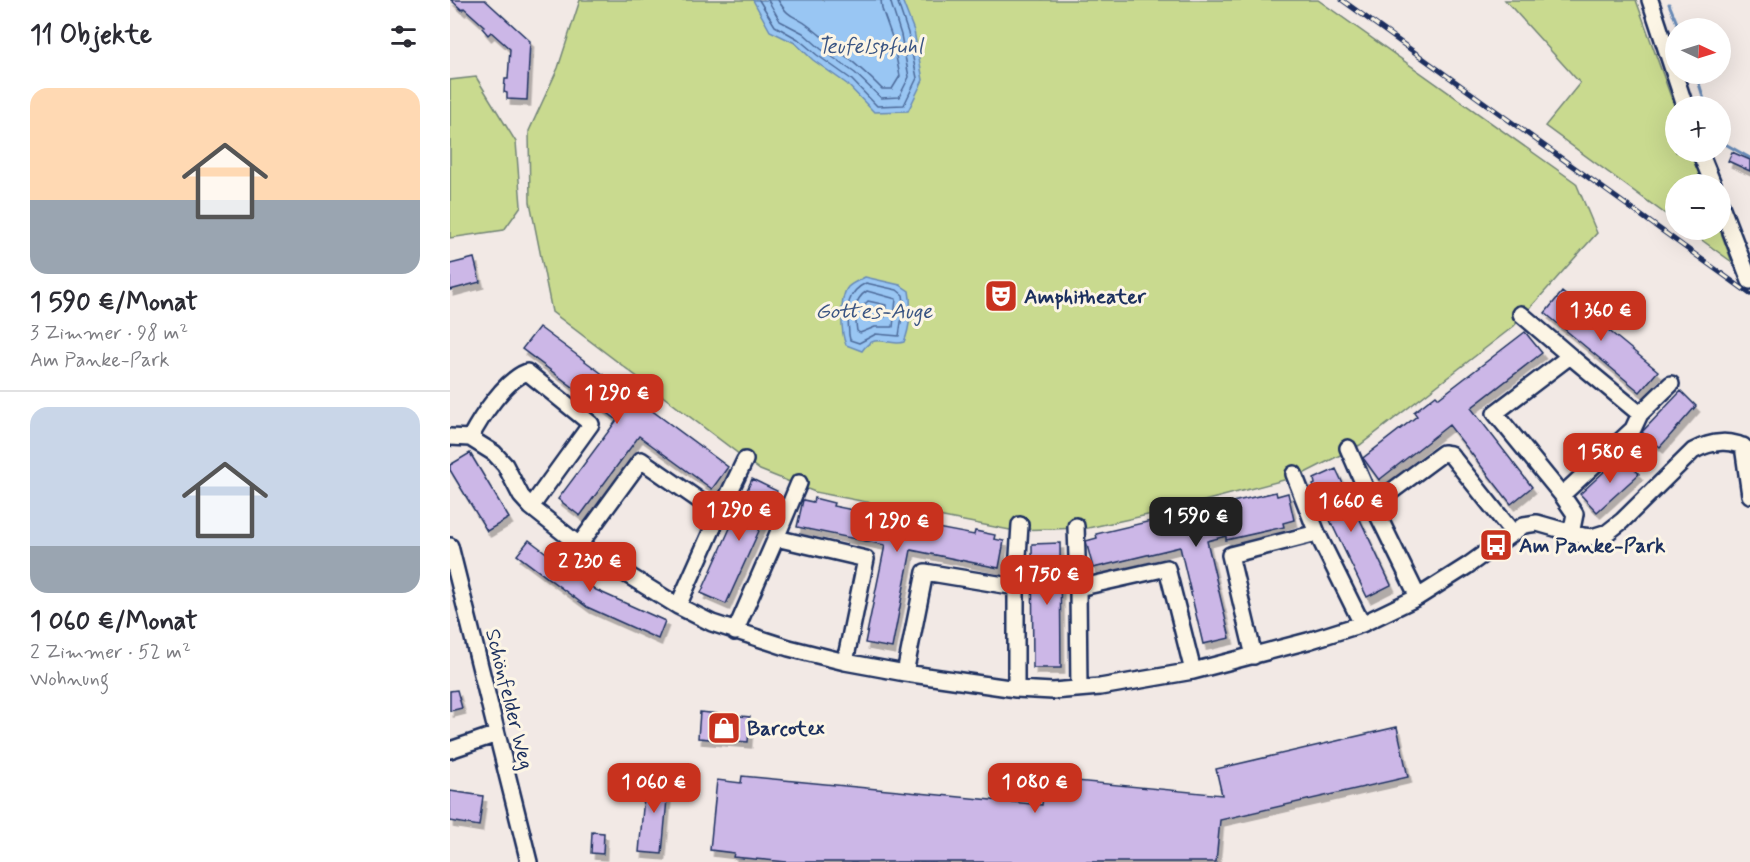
<!DOCTYPE html>
<html lang="de">
<head>
<meta charset="utf-8">
<style>
  :root { --surface:#fff; --page:#f7f7f7; --text:#2b2b33; --muted:#7c7c81; --line:#e1e1e2; --accent:#c8321e }
  body { margin:0; font-family:Mynerve,sans-serif; background:var(--page); color:var(--text); height:100vh; display:flex; flex-direction:column; font-size:22px; white-space:nowrap }
  * { box-sizing:border-box; margin:0 }
  p { font-size:20px; color:var(--muted) }
  .icon { flex:none; width:33px; height:33px; fill:none; stroke:currentColor; stroke-width:2; stroke-linecap:round; stroke-linejoin:round }
  .map { position:relative; flex:1; overflow:hidden }
  .drawer { display:flex; flex-direction:column; background:var(--surface); width:450px }
  .drawer>* { flex:none }
  .needle { width:39px; rotate:94deg }
  .buttons { position:absolute; left:1215px; top:18px; display:grid; gap:12px }
  .buttons a { display:grid; place-items:center; width:66px; height:66px; border-radius:50%; background:var(--surface); box-shadow:0 6px 24px #0002; font-size:30px }
  .price { position:absolute; translate:-50% -51px; padding:0 14px; border-radius:12px; background:var(--accent); color:#fff; font-size:20px; line-height:39px; filter:drop-shadow(0 2px 3px #0008) }
  .price::after { content:''; position:absolute; left:50%; top:36px; width:18px; height:14px; margin-left:-9px; background:inherit; clip-path:polygon(0 0,100% 0,50% 100%) }
  .price.active { background:#222; color:#fff }
  ul { padding:0; list-style:none }
  li { display:grid; align-content:center; gap:12px; height:318px; padding:0 30px }
  li+li { border-top:2px solid var(--line) }
  li span { display:grid; place-items:center; height:186px; border-radius:18px; color:#555 }
  li>.icon { margin-inline-start:auto }
  span .icon { width:108px; height:108px; fill:#fffc; stroke-width:1 }
  li b { font-size:26px }
  h2 { display:flex; justify-content:space-between; align-items:center; height:72px; padding:0 30px; font-size:26px }
  main { display:flex; flex:1; min-height:0 }
  .map>svg:first-child { display:block }
  .green { fill:#c9da8f; stroke:#728476; stroke-width:1.5 }
  .water { fill:#99c6f3; stroke:#678ab7; stroke-width:1.5 }
  .lines { fill:none; stroke-linecap:round; stroke-linejoin:round }
  .shore { stroke:#4d6b9a; stroke-width:1.5 }
  .stream { stroke:#678ab7; stroke-width:3 }
  .building { fill:#ccb7e7; stroke:#1b2f5e; stroke-width:1.5; filter:url(#shadow) }
  .minor-casing { stroke:#1b2f5e; stroke-width:20 }
  .minor { stroke:#fcf5e5; stroke-width:15 }
  .rail-casing { stroke:#1b2f5e; stroke-width:5 }
  .rail { stroke:#fcf5e5; stroke-width:3; stroke-dasharray:9; stroke-linecap:butt }
  .labels { text-anchor:middle; stroke-width:6; stroke-linejoin:round; paint-order:stroke }
  .poi-label { font-size:21px; font-weight:bold; fill:#1b2f5e; stroke:#fcf5e5; text-anchor:start }
  .street-label { font-size:21px; fill:#1b2f5e; stroke:#fcf5e5 }
  .water-label { font-size:22px; font-style:italic; fill:#3a5583; stroke:#fcf5e5 }
</style>
</head>
<body>
<main>
<section class="drawer">
<h2>11 Objekte<svg class="icon" aria-label="filters" viewBox="0 0 24 24"><path d="M4 7h16M4 17h16"/><circle cx="9" cy="7" r="2"/><circle cx="15" cy="17" r="2"/></svg></h2>
<ul>
<li><span style="background:linear-gradient(#ffd9b3 60%,#9aa5b1 0)"><svg class="icon" aria-label="home" viewBox="0 0 24 24"><path d="M3 11l9-7 9 7M6 9v11h12V9"/></svg></span><div><b>1 590 €/Monat</b><p>3 Zimmer · 98 m²</p><p>Am Panke-Park</p></div></li>
<li><span style="background:linear-gradient(#c9d6e8 75%,#9aa5b1 0)"><svg class="icon" aria-label="home" viewBox="0 0 24 24"><path d="M3 11l9-7 9 7M6 9v11h12V9"/></svg></span><div><b>1 060 €/Monat</b><p>2 Zimmer · 52 m²</p><p>Wohnung</p></div></li>
</ul>
</section>
<div class="map">
<svg width="1300" height="862" viewBox="0 0 1300 862">
  <defs>
    <filter id="shadow"><feDropShadow dx="3.5" dy="6" stdDeviation="0" flood-color="#0004"/></filter>
  </defs>
  <rect width="100%" height="100%" fill="#f2e9e5"/>
  <filter id="ink" filterUnits="userSpaceOnUse"><feTurbulence type="fractalNoise" baseFrequency=".0167" numOctaves="2"/><feDisplacementMap in="SourceGraphic" scale="12" xChannelSelector="R" yChannelSelector="G"/><feConvolveMatrix kernelMatrix="1 2 1 2 8 2 1 2 1" color-interpolation-filters="sRGB"/></filter>
  <g filter="url(#ink)">
    <!-- green -->
    <path class="green" d="M130,0h738l258,183 21,50 -83,93 -154,119 -61,31 -133,35 -78,17 -78,2 -195,-38 -55,-22 -208,-158 -22,-110 -1,-71 29,-63z
      M1055,0h131l39,108 1,44h16l12,32h-28l-1,37 -130,-95 35,-43z
      M26,77l40,65 5,64 -17,24 -54,8v-158z
      M1238,230h32l12,32z"/>
    <!-- water -->
    <path class="water" d="M303,0h149l12,31 9,49 -15,31 -34,1 -27,-28 -34,-24 -18,-17 -25,-12z
      M415,277l35,8 9,6c3,15 1,37 -5,51 -16,5 -28,-11 -42,9l-16,-6c-5,-12 -7,-47 2,-58 4,-4 12,-7 17,-10z"/>
    <g class="lines">
      <!-- shore -->
      <path class="shore" d="M309,0l16,26 23,13 19,16 34,24 26,27 27,-1 13,-27 -9,-45 -11,-33
        M318,0l12,21 23,12 18,16 34,24 26,25 18,-1 10,-20 -8,-42 -11,-35
        M328,0c12,20 16,14 32,27 25,20 50,39 72,62h10l8,-13 -8,-39 -10,-28 -1,-9
        M416,283l31,7 6,5 1,7 -5,34 -23,-2 -17,9 -9,-3 -1,-5c-1,-22 -6,-41 17,-52z
        M417,291l29,8 -3,28h-18l-15,6 -3,-2c-2,-15 -5,-31 10,-40z
        M418,301l18,4 -1,12 -19,1 -1,-14z"/>
      <!-- stream -->
      <path class="stream" d="M1219,4l10,24
        M1246,74l10,32
        M1270,141l30,17"/>
    </g>
    <!-- building -->
    <path class="building" d="M1,0h34l45,41 -3,59 -20,-1v-6l-3,-1 1,-13h3l2,-30 -19,-17 -3,3 -6,-7 2,-2 -20,-18 -2,2z
      M1282,152l18,8v11l-22,-10z
      M24,258l6,24 -30,8v-26z
      M1112,292l96,79 -18,21 -95,-79z
      M89,327l189,140 -16,22 -73,-53 -59,80 -22,-17 59,-79 -95,-71z
      M1075,332l17,21 -71,55 61,79 -21,17 -62,-79 -70,55 -16,-22 54,-42 -3,-4 22,-17 3,3z
      M1231,391l15,15 -36,41 -18,-15z
      M20,453l39,65 -22,13 -37,-61v-5z
      M1172,455l17,19 -42,38 -17,-18z
      M886,469l55,116 -24,12 -54,-112 2,-1 -1,-5z
      M302,479l25,12 -51,113 -25,-11z
      M826,492l1,4 11,-3 6,27 -11,3 1,4 -58,13v-4l-19,5 23,97 -27,6 -23,-97 -87,21 -7,-27 11,-3 -1,-4 76,-18 2,4 46,-11 -1,-4z
      M364,498l20,5 -1,3 85,17 1,-4 19,4 -1,5 37,7 1,-4 20,4 -1,4 10,2 -5,27 -88,-18 -19,98 -27,-5 20,-98 -88,-18 6,-27 10,2z
      M79,540l67,50 69,31 -7,18 -71,-32 -70,-52z
      M610,543l1,125h-28l-1,-124z
      M7,690l5,18 -12,3v-20z
      M250,712l50,5 -2,25 -50,-4z
      M947,727l11,50 -188,43 -4,42h-429l-54,-5 1,-4 -24,-3 7,-70 24,3 1,-7 300,29 3,-27 177,17 -6,-26z
      M196,775l23,2 -7,77 -23,-2z
      M0,791l33,5 -4,30 -29,-5z
      M142,832l12,1 -1,21 -12,-1z"/>
    <g class="lines">
      <defs>
        <path id="minor" d="M1200,0l35,106
          M1250,152l13,32
          M1270,203l30,78
          M1071,314l49,42
          M0,437l20,1 24,15 11,12 16,31 10,11 48,38 99,61 34,17 77,25 56,14 60,11 111,16 37,2 47,-4 93,-16 115,-30 54,-17 56,-27 49,-31 57,-41 13,-2 46,13 9,1 16,-5 14,-11 71,-70c18,-10 40,-13 57,0
          M20,438c11,-21 35,-58 57,-66l64,52 -60,83
          M1293,446l7,49
          M898,448l25,57
          M844,474l23,59
          M1112,495l71,-66 7,-15 31,-30
          M269,514l26,-54
          M626,526l2,62
          M1121,534l4,-20 -13,-19 -67,-82 75,-57 70,58
          M326,538l23,-55
          M129,545l62,-85 78,54 -41,92
          M0,546l79,316
          M566,587l4,-62
          M968,597l-45,-92 70,-52 7,1 63,79
          M285,632l41,-94 90,21 -21,103
          M804,656l-24,-101 87,-22 45,91
          M455,673l20,-101 91,15v102
          M629,689l-1,-101 89,-20 26,103
          M0,750l47,-16"/>
      </defs>
      <!-- minor casing -->
      <use href="#minor" class="minor-casing"/>
      <!-- minor -->
      <use href="#minor" class="minor"/>
      <defs>
        <path id="rail" d="M892,0l408,294"/>
      </defs>
      <!-- rail casing -->
      <use href="#rail" class="rail-casing"/>
      <!-- rail -->
      <use href="#rail" class="rail"/>
    </g>
  </g>
  <!-- icons -->
  <defs>
    <symbol id="theatre-square" viewBox="-11 -11 22 22"><rect x="-9" y="-9" width="18" height="18" rx="4" fill="#c8321e" stroke="#fcf5e5"/><path d="M-5-5.5Q0-4 5-5.5V0Q5 5 0 6Q-5 5-5 0ZM-3.3-2.5H-1v1.5H-3.3ZM1-2.5H3.3v1.5H1ZM-2.8 1Q0 5.5 2.8 1Z" fill="#fff"/></symbol>
    <symbol id="bus-square" viewBox="-11 -11 22 22"><rect x="-9" y="-9" width="18" height="18" rx="4" fill="#c8321e" stroke="#fcf5e5"/><path d="M-5-6H5V4H4V6H2V4H-2V6H-4V4H-5ZM-3.5-4V0h7V-4ZM-3.5 1.2v1.5H-2V1.2ZM2 1.2v1.5H3.5V1.2Z" fill="#fff"/></symbol>
    <symbol id="shop-square" viewBox="-11 -11 22 22"><rect x="-9" y="-9" width="18" height="18" rx="4" fill="#c8321e" stroke="#fcf5e5"/><path d="M-5-2.5h2.3a2.7 3.5 0 0 1 5.4 0H5L5.5 6h-11ZM-1.5-2.5h3a1.5 2.3 0 0 0-3 0Z" fill="#fff"/></symbol>
  </defs>
  <g fill-rule="evenodd">
    <use href="#theatre-square" x="532" y="277" width="38" height="38"/>
    <use href="#bus-square" x="1027" y="526" width="38" height="38"/>
    <use href="#shop-square" x="255" y="709" width="38" height="38"/>
  </g>
  <g class="labels">
    <!-- poi labels -->
    <g class="poi-label">
      <text x="574" y="303">Amphitheater</text>
      <text x="1069" y="552">Am Panke-Park</text>
      <text x="297" y="735">Barcotex</text>
    </g>
    <!-- street labels -->
    <g class="street-label">
      <text transform="translate(60 699) rotate(76)" y="7">Schönfelder Weg</text>
    </g>
    <!-- water labels -->
    <g class="water-label">
      <text x="420" y="53">Teufelspfuhl</text>
      <text x="424" y="318">Gottes-Auge</text>
    </g>
  </g>
</svg>
<div class="buttons">
<a><svg class="needle" viewBox="-14 -14 28 28"><path d="M0-13l5 13h-10z" fill="#e53935"/><path d="M0 13l5-13h-10z" fill="#7c7c81"/></svg></a>
<a>+</a>
<a>−</a>
</div>
<b class="price" style="left:1151px;top:342px">1 360 €</b>
<b class="price" style="left:167px;top:425px">1 290 €</b>
<b class="price" style="left:1160px;top:484px">1 580 €</b>
<b class="price" style="left:901px;top:533px">1 660 €</b>
<b class="price" style="left:289px;top:542px">1 290 €</b>
<b class="price active" style="left:746px;top:548px">1 590 €</b>
<b class="price" style="left:447px;top:553px">1 290 €</b>
<b class="price" style="left:140px;top:593px">2 230 €</b>
<b class="price" style="left:597px;top:606px">1 750 €</b>
<b class="price" style="left:204px;top:814px">1 060 €</b>
<b class="price" style="left:585px;top:814px">1 080 €</b>
</div>
</main>
</body>
</html>
